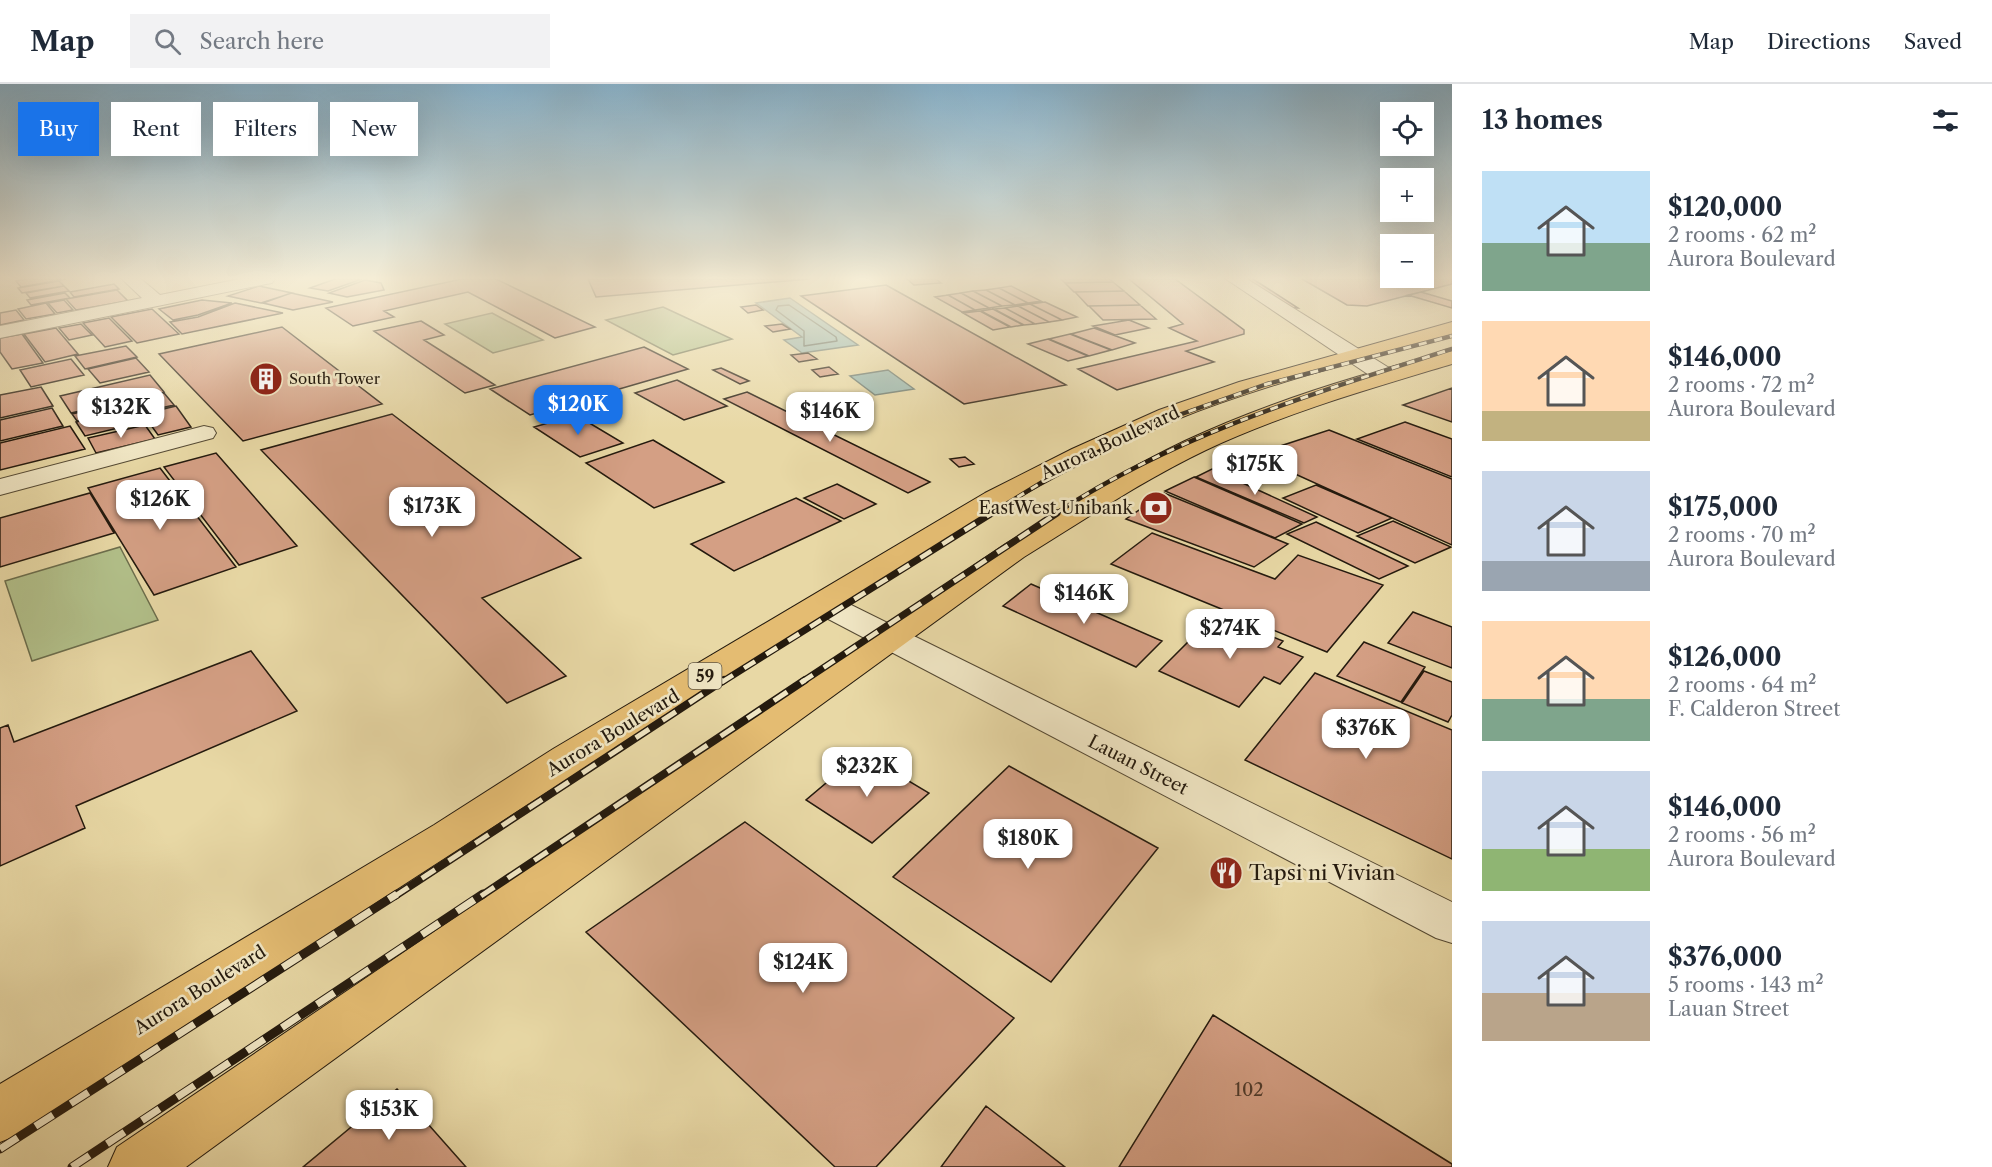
<!DOCTYPE html>
<html lang="en">
<head>
<meta charset="utf-8">
<style>
  :root { --surface:#fff; --page:#f2f2f3; --text:#1f2937; --muted:#747a83; --line:#e0e1e3; --accent:#1a73e8 }
  body { margin:0; font-family:"Libre Caslon Text",serif; background:var(--page); color:var(--text); height:100vh; display:flex; flex-direction:column; font-size:22px; white-space:nowrap }
  * { box-sizing:border-box; margin:0 }
  p { font-size:20px; color:var(--muted) }
  .icon { flex:none; width:33px; height:33px; fill:none; stroke:currentColor; stroke-width:2; stroke-linecap:round; stroke-linejoin:round }
  .map { position:relative; flex:1; overflow:hidden }
  .side { display:flex; flex-direction:column; background:var(--surface); width:540px }
  .side>* { flex:none }
  .hud { position:absolute; left:18px; top:18px; width:570px; height:54px; display:flex; gap:12px }
  .fabs { position:absolute; left:1380px; top:18px; display:grid; gap:12px }
  .fabs a { display:grid; place-items:center; width:54px; height:54px; border-radius:0px; background:var(--surface); box-shadow:0 6px 24px #0002; font-size:30px }
  .price { position:absolute; translate:-50% -51px; padding:0 14px; border-radius:12px; background:#fff; color:#222; font-size:20px; line-height:39px; filter:drop-shadow(0 2px 3px #0008) }
  .price::after { content:''; position:absolute; left:50%; top:36px; width:18px; height:14px; margin-left:-9px; background:inherit; clip-path:polygon(0 0,100% 0,50% 100%) }
  .price.on { background:var(--accent); color:#fff }
  ul { padding:0; list-style:none }
  li { display:flex; align-items:center; gap:18px; height:150px; padding:0 30px }
  li span { display:grid; place-items:center; flex:none; width:168px; height:120px; border-radius:0px; color:#555 }
  li>.icon { margin-inline-start:auto }
  span .icon { width:72px; height:72px; fill:#fffc; stroke-width:1 }
  li b { font-size:26px }
  h2 { display:flex; justify-content:space-between; align-items:center; height:72px; padding:0 30px; font-size:26px }
  .chip { padding:0 21px; border-radius:0px; background:var(--surface); box-shadow:0 6px 24px #0002; font-size:21px; line-height:54px }
  .chip.on { background:var(--accent); color:#fff }
  header { display:flex; align-items:center; gap:36px; box-sizing:border-box; height:84px; padding:0 30px; background:var(--surface); border-bottom:2px solid var(--line) }
  header strong { font-size:28px }
  nav { display:flex; gap:33px; margin-inline-start:auto; font-size:21px }
  .search { width:420px; height:54px; background:var(--page); display:flex; align-items:center; gap:15px; box-sizing:border-box; padding:0 21px; border-radius:0px; color:var(--muted); font-size:22px }
  main { display:flex; flex:1; min-height:0 }
  .map>svg:first-child { display:block }
  .green { fill:#b2c08a; stroke:#6b6d4c; stroke-width:1.5 }
  .water { fill:#99b8b0; stroke:#6a796f; stroke-width:1.5 }
  .lines { fill:none; stroke-linecap:round; stroke-linejoin:round }
  .shore { stroke:#5e695f; stroke-width:1.5 }
  .building { fill:#d49f84; stroke:#241a0e; stroke-width:1.5 }
  .minor-casing { stroke:#554a34; stroke-width:2 }
  .tertiary-casing { stroke:#554a34; stroke-width:2 }
  .primary-casing { stroke:#241a0e; stroke-width:2 }
  .minor { fill:#f0e6c4; fill-rule:evenodd }
  .tertiary { fill:#f0e6c4; fill-rule:evenodd }
  .primary { fill:#e4bc72; fill-rule:evenodd }
  .rail-far3-casing { stroke:#241a0e; stroke-width:4.5 }
  .rail-far2-casing { stroke:#241a0e; stroke-width:7 }
  .rail-far1-casing { stroke:#241a0e; stroke-width:8 }
  .rail-casing { stroke:#241a0e; stroke-width:9 }
  .rail-far3 { stroke:#f0e6c4; stroke-width:3; stroke-dasharray:8; stroke-linecap:butt }
  .rail-far2 { stroke:#f0e6c4; stroke-width:4.5; stroke-dasharray:13; stroke-linecap:butt }
  .rail-far1 { stroke:#f0e6c4; stroke-width:5; stroke-dasharray:16; stroke-linecap:butt }
  .rail { stroke:#f0e6c4; stroke-width:7; stroke-dasharray:21; stroke-linecap:butt }
  .labels { text-anchor:middle; stroke-width:5; stroke-linejoin:round; paint-order:stroke }
  .far-poi-label { font-size:15px; fill:#241a0e; stroke:#f0e6c4; text-anchor:start }
  .shield { fill:#f0e6c4; stroke:#615745; stroke-width:1.5 }
  .shield-label { font-size:16px; font-weight:bold; fill:#241a0e }
  .street-label { font-size:18px; fill:#241a0e; stroke:#f0e6c4 }
  .poi-label { font-size:18px; fill:#241a0e; stroke:#f0e6c4; text-anchor:end }
  .near-number-label { font-size:18px; fill:#503b2c }
  .near-poi-label { font-size:21px; fill:#241a0e; stroke:#f0e6c4; text-anchor:start }
</style>
</head>
<body>
<header>
<strong>Map</strong>
<div class="search"><svg class="icon" aria-label="search" viewBox="0 0 24 24"><circle cx="10" cy="10" r="6"/><path d="M15 15l6 6"/></svg>Search here</div>
<nav><a>Map</a><a>Directions</a><a>Saved</a></nav>
</header>
<main>
<div class="map">
<svg width="1452" height="1083" viewBox="0 0 1452 1083">
  <rect width="100%" height="100%" fill="#e8d8a5"/>
  <filter id="stains"><feTurbulence type="fractalNoise" baseFrequency=".00333" numOctaves="4"/><feColorMatrix values="0 0 0 0 .2 0 0 0 0 .09 0 0 0 0 .02 0 0 0 .5 -.17"/></filter>
  <radialGradient id="worn" r=".72"><stop offset=".6" stop-color="#630" stop-opacity="0"/><stop offset="1" stop-color="#630" stop-opacity=".3"/></radialGradient>
  <!-- green -->
  <path class="green" d="M663,223l69,32 -59,16 -67,-35z
    M492,229l51,27 -50,13 -48,-29z
    M120,463l38,73 -126,41 -27,-80z"/>
  <!-- water -->
  <path class="water" d="M790,214l68,47 -56,8 -18,-13 18,-3 -46,-34z
    M888,286l26,19 -39,6 -25,-19z"/>
  <g class="lines">
    <!-- shore -->
    <path class="shore" d="M789,221l47,32 1,4 -33,5v-15l-28,-21 2,-4z"/>
  </g>
  <!-- building -->
  <path class="building" d="M28,195h38l-45,8 -5,-6z
    M335,195h27l-34,12 -18,-3z
    M462,195h34l99,48 -40,11 -87,-46 -84,19 10,6 -41,9 -27,-18z
    M588,195h222l-214,18z
    M907,195h29l5,4 -27,2z
    M1061,195h49l3,3 -48,1z
    M1129,195h46l69,51v4l-58,17 28,11 -97,28 -39,-21 119,-28 -28,-13 14,-4z
    M1241,195h12l45,29h-13z
    M1302,195h150v5l-85,22 -20,-1z
    M365,196l16,3 3,7 -37,7 -18,-4z
    M59,197l5,5 -42,7 -4,-5z
    M1113,198l11,9 -50,1 -9,-9z
    M114,200l5,5 -45,8 -4,-5z
    M886,201l180,100 -102,19 -163,-108z
    M64,202l5,5 -39,7 -4,-5z
    M259,202l33,7 -31,10 -33,-7z
    M1011,202l30,15 -13,2 -29,-15z
    M999,204l29,15 -13,2 -29,-15z
    M117,206l11,11 -52,9 -10,-11z
    M986,206l29,15 -13,1 -29,-15z
    M973,207l29,15 -13,2 -28,-15z
    M1124,207l16,14 -52,1 -13,-14z
    M1421,208l31,9v7l-44,-13z
    M65,209l5,5 -39,7 -4,-5z
    M291,209l42,9 -40,8 -30,-7z
    M961,209l28,15 -14,2 -27,-15z
    M948,211l27,15 -13,2 -27,-15z
    M64,216l9,10 -16,3 -9,-10z
    M202,216l30,3 -34,12 -25,5 -14,-11z
    M1045,218l32,15 -15,3 -32,-16z
    M46,219l9,11 -29,5 -8,-10z
    M235,219l48,10 -101,21 -12,-12 28,-5z
    M1030,220l32,16 -13,2 -31,-16z
    M756,221l7,5 -15,3 -7,-6z
    M1140,221l16,14 -53,1 -14,-14z
    M1018,222l31,16 -14,2 -30,-16z
    M1005,224l30,16 -11,1 -30,-16z
    M152,225l27,25 -42,9 -26,-26z
    M993,225l30,16 -12,2 -30,-16z
    M16,226l8,10 -24,5v-12z
    M980,227l30,16 -17,3 -30,-17z
    M109,234l23,23 -27,6 -22,-24z
    M1129,236l20,8 -34,7 -22,-9z
    M421,237l23,14 -20,5 71,45 -30,8 -91,-62z
    M81,240l11,11 -23,5 -10,-12z
    M782,240l8,5 -17,3 -8,-6z
    M282,243l100,77 -139,37 -84,-87z
    M56,244l22,26 -33,8 -21,-28z
    M1094,244l41,15 -23,7 -41,-16z
    M22,250l21,29 -31,6 -12,-17v-14z
    M1070,250l41,16 -22,6 -40,-17z
    M1048,255l40,17 -20,5 -40,-17z
    M126,262l11,11 -52,12 -10,-13z
    M644,263l44,22 -158,46 -40,-26z
    M808,269l9,6 -18,3 -8,-7z
    M136,274l13,14 -49,11 -12,-14z
    M71,275l13,16 -53,12 -11,-17z
    M829,283l9,7 -18,3 -8,-7z
    M721,284l28,13 -9,3 -27,-14z
    M150,291l14,17 -93,21 -11,-17z
    M677,296l50,26 -43,14 -49,-27z
    M41,303l12,19 -53,12v-23z
    M1452,304v34l-49,-17z
    M747,308l183,90 -22,11 -184,-94z
    M164,309l10,12 -35,8 -9,-12z
    M127,317l5,7 -55,13 -5,-7z
    M176,322l15,21 -33,8 -15,-21z
    M52,324l11,18 -63,15v-21z
    M133,324l10,14 -58,14 -9,-14z
    M392,330l189,144 -99,40 84,78 -59,27 -246,-253z
    M576,331l47,28 -43,14 -46,-30z
    M1405,338l47,17v38l-95,-38z
    M145,341l10,14 -59,14 -8,-15z
    M70,342l15,23 -85,21v-27z
    M1329,346l123,49v66l-199,-90z
    M653,356l71,42 -70,26 -68,-45z
    M216,369l81,93 -58,19 -75,-98z
    M965,373l9,7 -15,3 -9,-8z
    M160,384l76,99 -82,28 -66,-107z
    M1212,385l105,48 -13,6 -108,-46z
    M1194,393l108,47 -27,14 -110,-47z
    M837,400l39,20 -32,15 -40,-21z
    M1316,401l76,33 -34,15 -75,-35z
    M90,409l24,40 -114,34v-49z
    M1164,409l124,51 -34,23 -128,-48z
    M796,414l45,23 -107,50 -43,-27z
    M1393,437l58,26 -36,16 -58,-27z
    M1316,438l92,44 -29,13 -92,-45z
    M1152,449l123,46 23,-24 85,30 -56,67 -216,-88z
    M1031,500l131,57 -26,26 -133,-61z
    M1413,528l39,15v41l-64,-25z
    M1216,530l67,27 -5,6 25,10 -23,27 -16,-7 -25,30 -80,-36z
    M1364,558l61,25 -24,35 -64,-26z
    M251,567l46,60 -221,95 9,22 -85,38v-138l8,-3 6,17z
    M1424,587l28,11v33l-4,7 -46,-19z
    M1315,589l137,57v129l-207,-99z
    M851,678h26l52,31 -57,50 -66,-43z
    M1009,682l149,82 -107,134 -158,-105z
    M745,738l269,196 -138,149h-41l-249,-235z
    M1213,931l239,149v3h-333z
    M397,1005l69,78h-163z
    M986,1022l79,61h-124z"/>
  <g class="lines">
    <defs>
      <path id="minor" d="M122,195h19l19,16 80,-16h35l-3,4 -6,1 -266,54v-12l142,-28z
        M204,342l9,2 3,5 -3,5 -213,57v-16z"/>
      <path id="tertiary" d="M1226,195h21l147,92 3,5 -3,5 -8,1 -8,-1z
        M824,510l11,3 617,305v41l-16,-5 -623,-327 -5,-7 5,-7z"/>
      <path id="primary" d="M1452,238v12c-92,27 -188,50 -277,86 -146,60 -277,151 -410,234 -251,156 -497,320 -745,480l-20,8v-58l434,-259 119,-76 432,-256 87,-44 87,-39 80,-28z
        M1452,267v13c-83,25 -167,49 -246,86 -63,30 -122,70 -182,107l-838,610h-78l9,-20 887,-602c59,-36 118,-74 181,-104 83,-39 178,-68 267,-90z"/>
    </defs>
    <!-- minor casing -->
    <use href="#minor" class="minor-casing"/>
    <!-- tertiary casing -->
    <use href="#tertiary" class="tertiary-casing"/>
    <!-- primary casing -->
    <use href="#primary" class="primary-casing"/>
    <!-- minor -->
    <use href="#minor" class="minor"/>
    <!-- tertiary -->
    <use href="#tertiary" class="tertiary"/>
    <!-- primary -->
    <use href="#primary" class="primary"/>
    <defs>
      <path id="rail-far3" d="M990,430l72,-44 94,-47 111,-39 185,-48
        M1055,430c121,-80 260,-121 397,-165"/>
      <path id="rail-far2" d="M722,598l270,-169
        M802,598l255,-169"/>
      <path id="rail-far1" d="M395,812l329,-216
        M481,812l324,-216"/>
      <path id="rail" d="M0,1065l397,-255
        M72,1083l411,-273"/>
    </defs>
    <!-- rail-far3 casing -->
    <use href="#rail-far3" class="rail-far3-casing"/>
    <!-- rail-far2 casing -->
    <use href="#rail-far2" class="rail-far2-casing"/>
    <!-- rail-far1 casing -->
    <use href="#rail-far1" class="rail-far1-casing"/>
    <!-- rail casing -->
    <use href="#rail" class="rail-casing"/>
    <!-- rail-far3 -->
    <use href="#rail-far3" class="rail-far3"/>
    <!-- rail-far2 -->
    <use href="#rail-far2" class="rail-far2"/>
    <!-- rail-far1 -->
    <use href="#rail-far1" class="rail-far1"/>
    <!-- rail -->
    <use href="#rail" class="rail"/>
  </g>
  <!-- sky -->
  <linearGradient id="sky" x2="0" y2="1"><stop stop-color="#88b6d2"/><stop offset="0.56" stop-color="#f5edd6"/><stop offset="1" stop-color="#f5edd6" stop-opacity="0"/></linearGradient>
  <rect width="1452" height="347" fill="url(#sky)"/>
  <!-- icons -->
  <defs>
    <symbol id="building-disc" viewBox="-11 -11 22 22"><circle r="9.5" fill="#8f2418" stroke="#f0e6c4"/><path d="M-4-6H4V6H1V3H-1V6H-4ZM-2.5-4.3h1.7v1.8h-1.7ZM.8-4.3h1.7v1.8H.8ZM-2.5-1h1.7V.8h-1.7ZM.8-1h1.7V.8H.8Z" fill="#fff"/></symbol>
    <symbol id="bank-disc" viewBox="-11 -11 22 22"><circle r="9.5" fill="#8f2418" stroke="#f0e6c4"/><path d="M-6-4H6V4H-6ZM0-2.3a2.3 2.3 0 1 0 0 4.6a2.3 2.3 0 1 0 0-4.6Z" fill="#fff"/></symbol>
    <symbol id="restaurant-disc" viewBox="-11 -11 22 22"><circle r="9.5" fill="#8f2418" stroke="#f0e6c4"/><path d="M-5-6h1v4h1v-4h1v4h1v-4h1v5L-1.5 .5V6h-2V.5L-5-1ZM5-6V6H3V1.5H1.5Q1.5-4 5-6Z" fill="#fff"/></symbol>
  </defs>
  <g fill-rule="evenodd">
    <use href="#building-disc" x="247" y="276" width="38" height="38"/>
    <use href="#bank-disc" x="1137" y="405" width="38" height="38"/>
    <use href="#restaurant-disc" x="1207" y="770" width="38" height="38"/>
  </g>
  <g class="labels">
    <!-- far-poi labels -->
    <g class="far-poi-label">
      <text x="289" y="300">South Tower</text>
    </g>
    <!-- shield labels -->
    <rect class="shield" x="688.5" y="579" width="33" height="26" rx="4.5"/>
    <g class="shield-label">
      <text x="705" y="598">59</text>
    </g>
    <!-- street labels -->
    <g class="street-label">
      <text transform="translate(1110 359) rotate(-25)" y="6">Aurora Boulevard</text>
      <text transform="translate(613 649) rotate(-31)" y="6">Aurora Boulevard</text>
      <text transform="translate(1138 681) rotate(27)" y="6">Lauan Street</text>
      <text transform="translate(200 906) rotate(-32)" y="6">Aurora Boulevard</text>
    </g>
    <!-- poi labels -->
    <g class="poi-label">
      <text x="1133" y="430">EastWest Unibank</text>
    </g>
    <!-- near-number labels -->
    <g class="near-number-label">
      <text x="1249" y="1012">102</text>
    </g>
    <!-- near-poi labels -->
    <g class="near-poi-label">
      <text x="1249" y="796">Tapsi ni Vivian</text>
    </g>
  </g>
  <rect width="100%" height="100%" filter="url(#stains)"/>
  <rect width="100%" height="100%" fill="url(#worn)"/>
</svg>
<div class="fabs">
<a><svg class="icon" aria-label="locate" viewBox="0 0 24 24"><circle cx="12" cy="12" r="6"/><path d="M12 2v4M12 18v4M2 12h4M18 12h4"/></svg></a>
<a>+</a>
<a>−</a>
</div>
<b class="price on" style="left:578px;top:352px">$120K</b>
<b class="price" style="left:121px;top:355px">$132K</b>
<b class="price" style="left:830px;top:359px">$146K</b>
<b class="price" style="left:1255px;top:412px">$175K</b>
<b class="price" style="left:160px;top:447px">$126K</b>
<b class="price" style="left:432px;top:454px">$173K</b>
<b class="price" style="left:1084px;top:541px">$146K</b>
<b class="price" style="left:1230px;top:576px">$274K</b>
<b class="price" style="left:1366px;top:676px">$376K</b>
<b class="price" style="left:867px;top:714px">$232K</b>
<b class="price" style="left:1028px;top:786px">$180K</b>
<b class="price" style="left:803px;top:910px">$124K</b>
<b class="price" style="left:389px;top:1057px">$153K</b>
<div class="hud">
<a class="chip on">Buy</a>
<a class="chip">Rent</a>
<a class="chip">Filters</a>
<a class="chip">New</a>
</div>
</div>
<section class="side">
<h2>13 homes<svg class="icon" aria-label="filters" viewBox="0 0 24 24"><path d="M4 7h16M4 17h16"/><circle cx="9" cy="7" r="2"/><circle cx="15" cy="17" r="2"/></svg></h2>
<ul>
<li><span style="background:linear-gradient(#bfe0f5 60%,#7fa58c 0)"><svg class="icon" aria-label="home" viewBox="0 0 24 24"><path d="M3 11l9-7 9 7M6 9v11h12V9"/></svg></span><div><b>$120,000</b><p>2 rooms · 62 m²</p><p>Aurora Boulevard</p></div></li>
<li><span style="background:linear-gradient(#ffd9b3 75%,#c2b280 0)"><svg class="icon" aria-label="home" viewBox="0 0 24 24"><path d="M3 11l9-7 9 7M6 9v11h12V9"/></svg></span><div><b>$146,000</b><p>2 rooms · 72 m²</p><p>Aurora Boulevard</p></div></li>
<li><span style="background:linear-gradient(#c9d6e8 75%,#9aa5b1 0)"><svg class="icon" aria-label="home" viewBox="0 0 24 24"><path d="M3 11l9-7 9 7M6 9v11h12V9"/></svg></span><div><b>$175,000</b><p>2 rooms · 70 m²</p><p>Aurora Boulevard</p></div></li>
<li><span style="background:linear-gradient(#ffd9b3 65%,#7fa58c 0)"><svg class="icon" aria-label="home" viewBox="0 0 24 24"><path d="M3 11l9-7 9 7M6 9v11h12V9"/></svg></span><div><b>$126,000</b><p>2 rooms · 64 m²</p><p>F. Calderon Street</p></div></li>
<li><span style="background:linear-gradient(#c9d6e8 65%,#8fb573 0)"><svg class="icon" aria-label="home" viewBox="0 0 24 24"><path d="M3 11l9-7 9 7M6 9v11h12V9"/></svg></span><div><b>$146,000</b><p>2 rooms · 56 m²</p><p>Aurora Boulevard</p></div></li>
<li><span style="background:linear-gradient(#c9d6e8 60%,#b9a48a 0)"><svg class="icon" aria-label="home" viewBox="0 0 24 24"><path d="M3 11l9-7 9 7M6 9v11h12V9"/></svg></span><div><b>$376,000</b><p>5 rooms · 143 m²</p><p>Lauan Street</p></div></li>
</ul>
</section>
</main>
</body>
</html>
